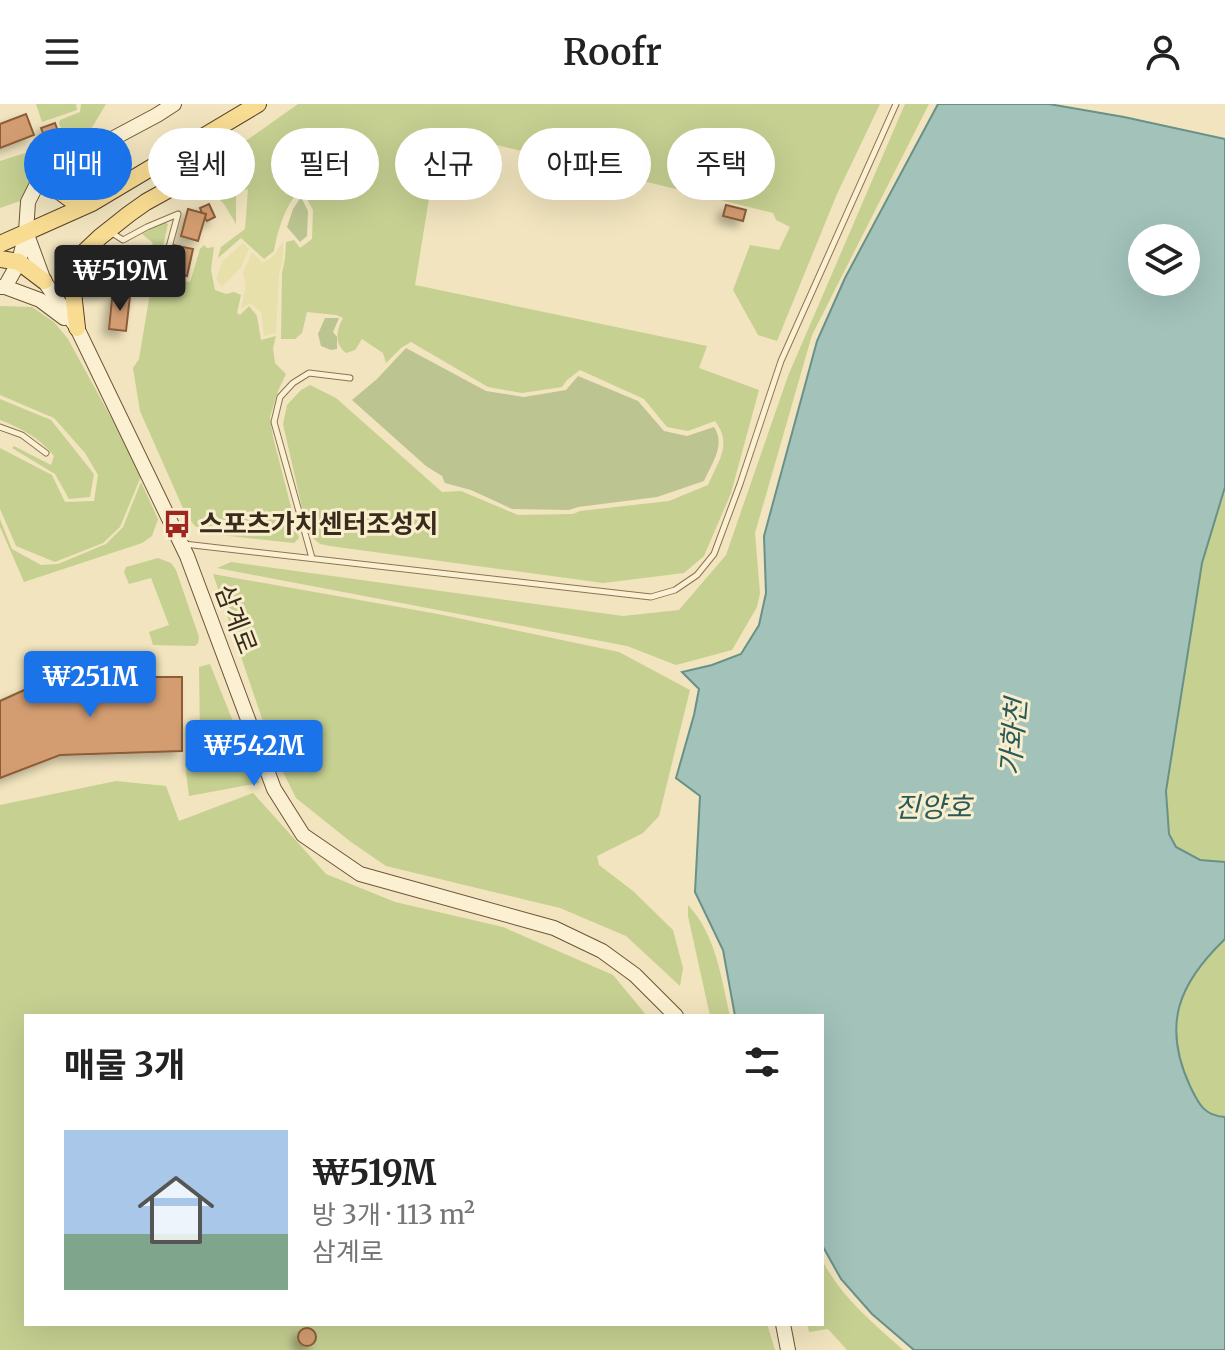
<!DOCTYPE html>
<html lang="ko">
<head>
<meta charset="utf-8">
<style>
  :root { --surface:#fff; --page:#f6f6f6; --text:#222; --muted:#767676; --accent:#1a73e8 }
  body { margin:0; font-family:Merriweather,"Noto Sans KR",serif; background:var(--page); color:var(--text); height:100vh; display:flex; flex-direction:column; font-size:30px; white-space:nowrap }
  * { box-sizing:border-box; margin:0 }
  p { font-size:26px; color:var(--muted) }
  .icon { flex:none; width:44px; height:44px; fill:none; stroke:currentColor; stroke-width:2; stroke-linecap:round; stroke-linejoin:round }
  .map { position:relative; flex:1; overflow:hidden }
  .panel { position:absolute; left:24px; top:910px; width:800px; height:312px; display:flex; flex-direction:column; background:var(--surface); border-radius:0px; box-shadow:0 8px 32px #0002 }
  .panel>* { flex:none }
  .banner { position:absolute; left:24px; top:24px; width:800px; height:72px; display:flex; gap:16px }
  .controls { position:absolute; left:1128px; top:120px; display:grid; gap:16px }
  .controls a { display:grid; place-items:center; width:72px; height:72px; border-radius:50%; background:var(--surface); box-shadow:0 8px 32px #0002; font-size:40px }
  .price { position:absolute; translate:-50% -68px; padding:0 18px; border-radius:8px; background:var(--accent); color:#fff; font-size:26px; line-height:52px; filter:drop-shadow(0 2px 4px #0008) }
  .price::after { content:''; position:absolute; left:50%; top:48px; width:24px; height:18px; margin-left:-12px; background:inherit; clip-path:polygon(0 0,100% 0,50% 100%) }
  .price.active { background:#222; color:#fff }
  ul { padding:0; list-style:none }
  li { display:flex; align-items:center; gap:24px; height:200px; padding:0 40px }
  li span { display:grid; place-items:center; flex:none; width:224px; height:160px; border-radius:0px; color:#555 }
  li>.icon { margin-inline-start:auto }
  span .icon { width:96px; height:96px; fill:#fffc; stroke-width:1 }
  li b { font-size:34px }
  h2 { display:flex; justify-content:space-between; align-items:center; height:96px; padding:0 40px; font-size:34px }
  .pill { padding:0 28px; border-radius:36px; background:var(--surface); box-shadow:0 8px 32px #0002; font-size:28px; line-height:72px }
  .pill.active { background:var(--accent); color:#fff }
  header { display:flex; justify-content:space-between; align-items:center; height:104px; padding:0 40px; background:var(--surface); font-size:36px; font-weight:600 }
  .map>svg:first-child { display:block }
  .farmland { fill:#e7e0ab }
  .green { fill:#c6d091 }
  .cemetery { fill:#bcc491 }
  .water { fill:#a2c2ba; stroke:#689188; stroke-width:2; fill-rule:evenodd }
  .building { fill:#d39d71; stroke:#8c5d39; stroke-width:2; filter:url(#shadow) }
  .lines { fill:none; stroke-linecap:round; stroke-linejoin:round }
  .lane-casing { stroke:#8b7455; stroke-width:7 }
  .secondary-casing { stroke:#6d5539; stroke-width:16 }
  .primary-casing { stroke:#58412a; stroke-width:18 }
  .lane { stroke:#fbf1d2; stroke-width:5 }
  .secondary { stroke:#fbf1d2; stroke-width:14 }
  .primary { stroke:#f8dc92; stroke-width:16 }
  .labels { text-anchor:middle; stroke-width:6; stroke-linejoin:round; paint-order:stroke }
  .poi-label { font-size:26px; font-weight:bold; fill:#392b1b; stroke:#f8eece; text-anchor:start }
  .street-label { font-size:26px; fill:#392b1b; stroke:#f8eece }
  .water-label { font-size:28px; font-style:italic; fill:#295a59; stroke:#f8eece }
</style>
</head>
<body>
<header><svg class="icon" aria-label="menu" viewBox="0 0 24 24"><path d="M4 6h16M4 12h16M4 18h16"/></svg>Roofr<svg class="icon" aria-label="person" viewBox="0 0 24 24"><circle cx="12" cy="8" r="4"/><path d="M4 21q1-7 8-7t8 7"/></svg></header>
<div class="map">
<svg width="1225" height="1246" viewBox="0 0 1225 1246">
  <defs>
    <filter id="shadow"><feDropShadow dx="-6" dy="6" stdDeviation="4" flood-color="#0004"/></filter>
  </defs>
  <rect width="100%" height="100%" fill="#f1e4be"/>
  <!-- farmland -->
  <path class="farmland" d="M283,137v19l-4,15 -3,58 -12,3 -3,-24 -11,-9 -9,6 5,-23 -3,-13 9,-21 11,11 11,-7z
    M243,139l6,6 -8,18 -19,20 -6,-8 7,-18z"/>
  <!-- green -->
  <path class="green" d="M36,0h40l1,6 -35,12z
    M81,0h25l-22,37 -48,31 -13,28 -23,8v-47l41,-13 6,1 14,-8 1,-11 -3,-6 1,-4 20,-8z
    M298,0h582l-43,90 -60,147 -19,-6 -25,-45 17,-45 29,5 11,-23 -14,-7 -3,-7 -333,-82 -25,154 292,61 -8,22 60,22 -28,103 -27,63 -20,17 -81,10 -273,-37 -10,-2 -12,-10 -25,-110 4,-19 14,-15 9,-5 26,13 106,94 19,-1 57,24 55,-1 7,-3 89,-10 39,-16c10,-24 25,-40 7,-64l-27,10 -21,-4 -23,-28 -64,-29 -13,10 -5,7 -40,6 -34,-6 -77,-45 -10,6 -15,15 -3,-10 -21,-14 -7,11 -9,3c-12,-10 -10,-22 -3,-35l-7,-3 -29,-3 -5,21 -7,6h-14l1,-66 3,-14 1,-17 8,-2 6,8 12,-9 1,-29 -11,-20c-16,10 -25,43 -28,61l-10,8 -23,-21 -23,20 3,-11 24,-18 3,-40 -12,4v31l-12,-20 -9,-9 15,-23 3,-22z
    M905,0h24l-117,231 -57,198 5,60 -3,14 -25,43 -56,15 -49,-19 -410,-78 14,-6 392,54 56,-6 47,-55 62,-179z
    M164,118l4,2 -10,44 -6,4 -5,21 -11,3 -18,-4 6,-14 7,-2 7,-7 6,1 4,-11 -2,-3 7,-13 -11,-9z
    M204,141l3,3 7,-1 -3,23 4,20 11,4 8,-2 7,3 -4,18 3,2 9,-9 8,10 4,24 15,-4 -3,12 2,15 11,11 -8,17 -8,26 3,20 26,101 -5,5 -83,-9 -16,-8 -9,-11 -46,-104 -7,-43 6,-9 14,-84 4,-3 5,7 28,3 10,-33z
    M0,202l32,1 22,15 14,17 74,135 -22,53 -17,16 -48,19 -39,-16 -16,-37v-61l52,27 13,27 29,-1 4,-26 -13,-22 -31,-35 -54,-23z
    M0,295l51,21 43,54 -4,23 -21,2 -14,-25 -43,-26 2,-2 37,19 3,-9c-14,-18 -33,-28 -54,-36z
    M141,378l17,37 -6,17 -10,7 -118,39 -24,-55v-8l12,30 29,16 17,-1 48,-20 17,-17z
    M1225,383v375l-25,-2 -24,-13 -7,-13 -3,-44 36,-227z
    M158,454l13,5 5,7 23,67 -1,6 -3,3 -42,-1 -4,-13 20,-7 -18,-47 -22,6 -5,-12 2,-5z
    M213,470l225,40 181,38 71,38 -31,126 -16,17 -46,23 2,9 34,26 40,39 10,38 -3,18 -54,-50 -66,-28 -174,-42 -35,-24 -55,-44 -22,-44z
    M210,560l26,65 7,4 16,50 -70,13 -4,-32 9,-8 6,-20 -1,-69z
    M116,677l50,5 13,35 74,-28 73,81 69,28 108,25 110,48 34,41h-621v308h741l8,26h-775v-545z
    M688,801c28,30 33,72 42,111h-20l-22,-100z
    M1225,835v178l-2,1c-19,-4 -26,-17 -34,-34 -27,-60 -10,-101 36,-145z
    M822,1156c19,37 50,62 81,90h-56l-19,-21 -19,3 -2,-8h15z"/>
  <!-- cemetery -->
  <path class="cemetery" d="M301,93l7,14 -1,25 -7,6 -13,-15 6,-18z
    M325,214h14l-6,14 4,5v12l-6,1 -10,-4 -3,-12z
    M406,244l80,43 38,6 42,-7 12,-14 60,25 26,30 23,5 27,-9c12,18 -2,36 -10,54l-47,16 -79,10 -9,3 -57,-1 -41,-19 -26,-7 -3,-7 -16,-10 -74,-66 25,-21z"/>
  <!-- water -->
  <path class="water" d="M938,0h111l75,13 101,22v348l-23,76 -36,228 3,43 7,13 24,13 25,2v77c-47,45 -63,86 -35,147 8,17 14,30 35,31v233h-311l-42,-36 -31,-35 -19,-34v-229h-87l-12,-66 -28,-58 5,-96 -24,-18 18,-63 5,-26 -17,-17 30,-7 29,-11 18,-29 7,-32 -2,-57 53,-195 28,-63zM1142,134h44v44h-44z"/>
  <!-- building -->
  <path class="building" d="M26,10l8,21 -34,13v-24z
    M55,19l4,11 -14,4 -4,-10z
    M209,100l6,13 -8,4 -2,-3 1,-4 -4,-1 -2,-5z
    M726,101l20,5 -3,11 -20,-5z
    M188,105l18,5 -8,27 -17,-5z
    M173,141l20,4 -6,27 -20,-4z
    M129,145l18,9 -6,10 -17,-9z
    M110,168l1,17 -25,2 -3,-18z
    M115,191l15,1 -4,35 -17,-2 3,-30h3z
    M53,573h129v74l-122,4 -60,23v-77z
    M298 1233a9 9 0 1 1 18 0a9 9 0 1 1-18 0Z"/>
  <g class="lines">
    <defs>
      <path id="lane" d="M112,129l11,7 24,-13 31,-13 -13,48
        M0,323l22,8 24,18
        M184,440l467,53 24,-7 22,-15 17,-21 26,-70 41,-123 115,-257
        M312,454l-38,-136 6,-25 13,-14 16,-10 41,5"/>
      <path id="secondary" d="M174,0l-17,11 -105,56 -15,13 -9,18 -2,30 18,49 33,47 110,228 87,233 29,46 57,39 194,54 48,23 33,24 41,41
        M0,183h5l35,13 24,18
        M5,183l14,-25 7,-30
        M783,1220l5,26"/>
      <path id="primary" d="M52,67l3,17 15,11 20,4
        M0,140l92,-41 166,-99
        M0,155l19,3 25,19
        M77,224l-5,-45 8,-27 20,-19 29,-23 17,-12 38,-21 28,-48"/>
    </defs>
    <!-- lane casing -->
    <use href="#lane" class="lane-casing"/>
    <!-- secondary casing -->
    <use href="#secondary" class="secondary-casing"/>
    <!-- primary casing -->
    <use href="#primary" class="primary-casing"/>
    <!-- lane -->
    <use href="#lane" class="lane"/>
    <!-- secondary -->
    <use href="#secondary" class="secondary"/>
    <!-- primary -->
    <use href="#primary" class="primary"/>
  </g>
  <!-- icons -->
  <defs>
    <symbol id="bus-bare" viewBox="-9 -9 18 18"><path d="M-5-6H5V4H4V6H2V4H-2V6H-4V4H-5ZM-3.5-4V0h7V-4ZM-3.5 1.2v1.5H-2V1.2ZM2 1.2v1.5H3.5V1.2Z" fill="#9f2521" stroke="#f8eece" stroke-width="2.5" paint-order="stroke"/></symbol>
  </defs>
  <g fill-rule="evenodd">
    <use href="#bus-bare" x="157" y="400" width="40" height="40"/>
  </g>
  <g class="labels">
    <!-- poi labels -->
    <g class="poi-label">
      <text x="199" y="429">스포츠가치센터조성지</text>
    </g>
    <!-- street labels -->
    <g class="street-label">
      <text transform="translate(236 515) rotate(69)" y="9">삼계로</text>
    </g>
    <!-- water labels -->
    <g class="water-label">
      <text transform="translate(1013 633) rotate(-85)" y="10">가화천</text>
      <text x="933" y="713">진양호</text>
    </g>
  </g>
</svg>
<div class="controls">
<a><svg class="icon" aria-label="layers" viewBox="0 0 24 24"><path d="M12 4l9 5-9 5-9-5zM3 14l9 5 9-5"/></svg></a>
</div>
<b class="price active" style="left:120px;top:209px">₩519M</b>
<b class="price" style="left:90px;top:615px">₩251M</b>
<b class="price" style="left:254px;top:684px">₩542M</b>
<div class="banner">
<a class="pill active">매매</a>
<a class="pill">월세</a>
<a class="pill">필터</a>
<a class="pill">신규</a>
<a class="pill">아파트</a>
<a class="pill">주택</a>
</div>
<section class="panel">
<h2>매물 3개<svg class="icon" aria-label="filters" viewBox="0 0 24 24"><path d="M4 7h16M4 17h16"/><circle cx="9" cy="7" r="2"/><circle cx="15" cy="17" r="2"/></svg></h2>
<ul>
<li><span style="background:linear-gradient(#a9c7e8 65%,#7fa58c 0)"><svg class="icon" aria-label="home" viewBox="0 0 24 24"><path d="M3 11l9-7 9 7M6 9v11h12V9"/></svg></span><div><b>₩519M</b><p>방 3개 · 113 m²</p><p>삼계로</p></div></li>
</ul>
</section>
</div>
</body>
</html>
